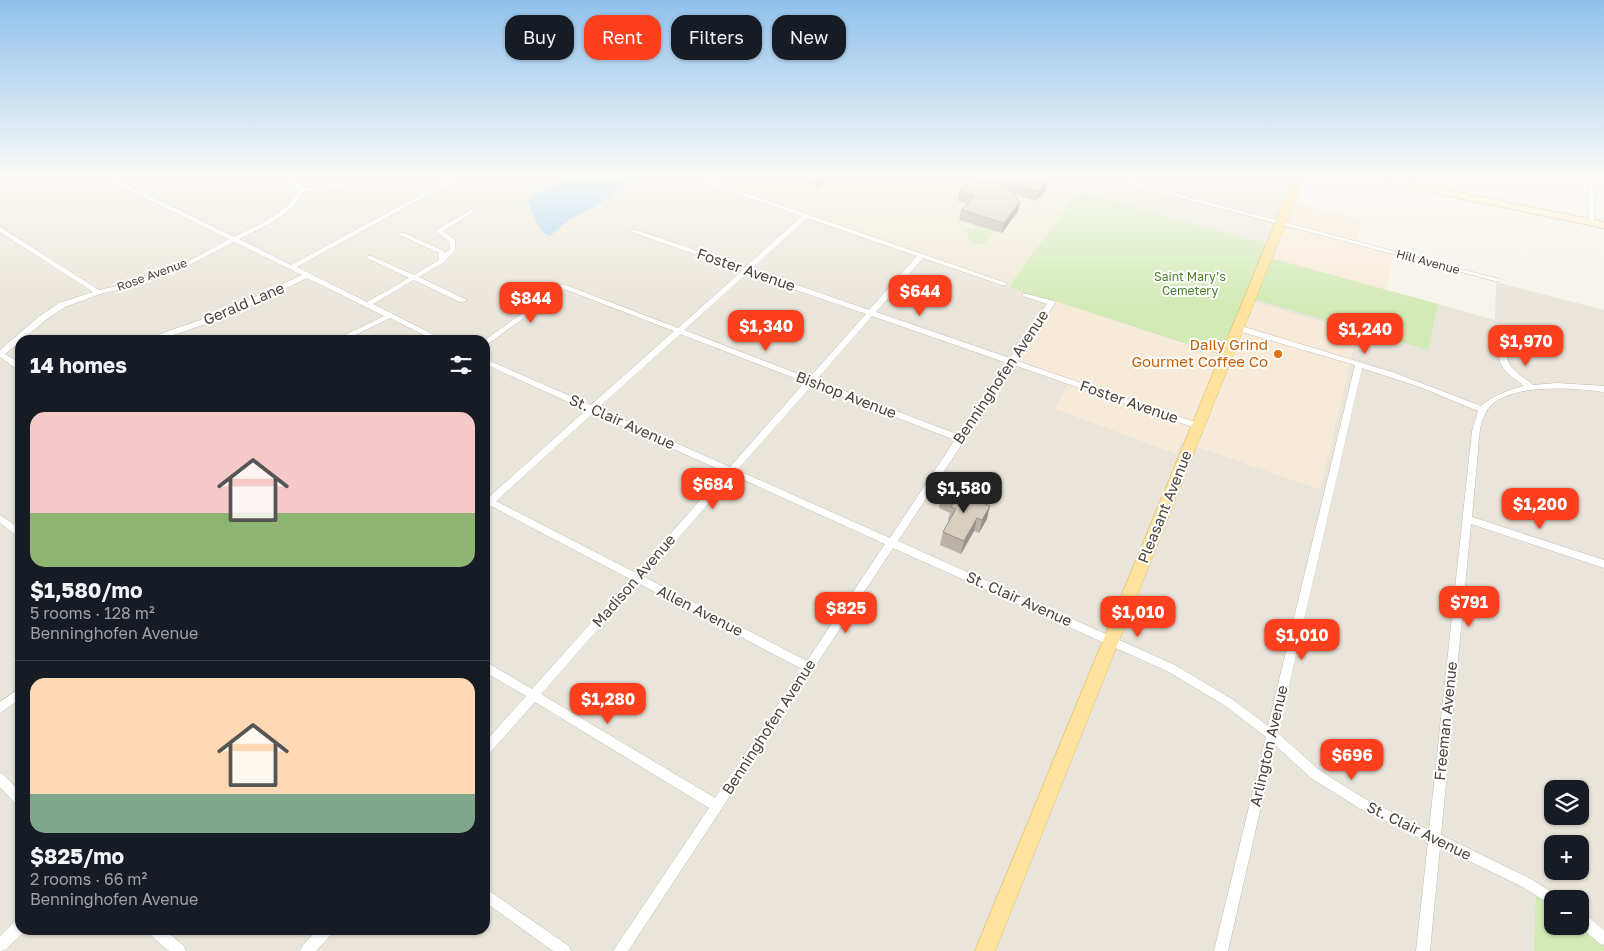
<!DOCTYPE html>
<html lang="en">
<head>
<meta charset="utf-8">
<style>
  :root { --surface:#171b24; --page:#20242c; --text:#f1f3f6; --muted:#9ea1a6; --line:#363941; --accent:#fc3f1d }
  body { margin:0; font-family:"Golos Text",sans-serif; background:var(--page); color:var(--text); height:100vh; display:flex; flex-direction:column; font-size:19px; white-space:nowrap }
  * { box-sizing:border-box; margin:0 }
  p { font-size:16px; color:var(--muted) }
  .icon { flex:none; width:28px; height:28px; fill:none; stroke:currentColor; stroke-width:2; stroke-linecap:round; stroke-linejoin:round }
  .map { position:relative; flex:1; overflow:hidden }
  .panel { position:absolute; left:15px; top:335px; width:475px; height:600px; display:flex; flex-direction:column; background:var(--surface); border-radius:15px; box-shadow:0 1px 4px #0004 }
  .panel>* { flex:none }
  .top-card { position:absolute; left:505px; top:15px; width:475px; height:45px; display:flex; gap:10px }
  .tools { position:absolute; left:1544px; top:780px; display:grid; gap:10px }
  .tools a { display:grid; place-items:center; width:45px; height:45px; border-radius:10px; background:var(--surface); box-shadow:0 1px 4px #0004; font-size:25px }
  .price { position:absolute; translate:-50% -42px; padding:0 11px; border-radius:10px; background:var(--accent); color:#fff; font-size:16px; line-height:32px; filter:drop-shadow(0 1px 2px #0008) }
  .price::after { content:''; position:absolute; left:50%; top:30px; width:15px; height:11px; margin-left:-8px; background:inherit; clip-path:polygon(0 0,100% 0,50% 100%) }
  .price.selected { background:#222; color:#fff }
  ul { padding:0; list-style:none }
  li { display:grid; align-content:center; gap:10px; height:265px; padding:0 15px }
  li+li { border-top:1px solid var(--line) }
  li span { display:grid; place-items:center; height:155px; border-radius:15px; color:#555 }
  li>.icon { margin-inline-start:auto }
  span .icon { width:90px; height:90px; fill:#fffc; stroke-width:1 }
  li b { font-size:21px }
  h2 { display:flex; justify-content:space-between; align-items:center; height:60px; padding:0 15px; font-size:21px }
  .chip { padding:0 18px; border-radius:15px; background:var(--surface); box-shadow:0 1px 4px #0004; font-size:18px; line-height:45px }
  .chip.selected { background:var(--accent); color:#fff }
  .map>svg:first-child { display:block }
  .residential { fill:#eae5da; fill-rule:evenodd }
  .commercial { fill:#f7ead8 }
  .education { fill:#efe8d6 }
  .green { fill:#d2eab5 }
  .water { fill:#a9d4f2 }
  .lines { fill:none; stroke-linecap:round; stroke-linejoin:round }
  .street-casing { stroke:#c2bbae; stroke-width:1 }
  .secondary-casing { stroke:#d6c79b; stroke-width:2 }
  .primary-casing { stroke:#e6c16a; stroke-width:1 }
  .street { fill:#fff; fill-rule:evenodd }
  .secondary { fill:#fff3cd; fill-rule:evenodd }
  .primary { fill:#ffe39c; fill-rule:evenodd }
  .wall { fill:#bab2a6 }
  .shaded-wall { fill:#979187 }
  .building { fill:#d8cfc1; stroke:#979187 }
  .food-dot { fill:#e8710a; stroke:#fff; stroke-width:2 }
  .labels { text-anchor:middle; stroke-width:4; stroke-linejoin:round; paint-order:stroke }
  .far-street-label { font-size:12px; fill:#4b4439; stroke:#fff }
  .far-park-label { font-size:12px; fill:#4a7f2a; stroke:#fff }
  .street-label { font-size:15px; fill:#4b4439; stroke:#fff }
  .food-label { font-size:15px; fill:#c56008; stroke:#fff; text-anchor:end }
</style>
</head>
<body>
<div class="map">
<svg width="1604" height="951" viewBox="0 0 1604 951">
  <rect width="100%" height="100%" fill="#f6f3ec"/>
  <!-- residential -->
  <path class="residential" d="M0,175h1281l17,4 -72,178 -171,-56 16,79 -16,28 122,46 3,-13 140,48 37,-156 -103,-31 17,-44 224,62 1,-38 108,28v641h-1604zM20,340h465v590h-465zM1552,789h28v27h-28zM1552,844h28v27h-28zM1552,899h28v27h-28z"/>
  <!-- commercial -->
  <path class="commercial" d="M1293,202l66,17 -1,27 35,9 -6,35 -116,-32z
    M1055,301l178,59 21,-58 103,30 -37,157 -139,-48 -4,13 -122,-45 15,-29 -54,-19z"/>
  <!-- education -->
  <path class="education" d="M688,175h333l57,17 -69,95 -87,-32z"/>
  <!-- green -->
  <path class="green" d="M1078,192l193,53 -4,12 171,47 -10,46 -178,-52 -24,59 -171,-56 -4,1 -42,-15z
    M977,225l19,6 -12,13h-12l-7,-13 3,-3 5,1z
    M1536,889l16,10v27h28l24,12v13h-70z"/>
  <!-- water -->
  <path class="water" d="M580,175h57l-41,31 -29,15 -17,15c-14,-4 -15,-23 -23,-34l8,-8z"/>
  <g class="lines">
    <defs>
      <path id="street" d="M99,175h8l127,62c23,-12 51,-22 64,-46l-7,-11 -8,-5c12,0 13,4 20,14l40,-6 1,1 -3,2 -38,6c-13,25 -41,35 -64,47l52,26 166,-90h7l-167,92 70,35 42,-24 -42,-20v-2h4l43,19 25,-15v-7l-39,-18v-2h4l40,18 1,2 5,-4 -1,-8 -14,-10 37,-22 2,1v2l-31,19 12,9v10l-11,12 -25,15 48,23 -4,2h-3l-46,-22 -41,24 71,36h-10l-44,-22 -45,22h-10l49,-24 -77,-38 -81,39 -67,23h-11l1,-2 71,-25 82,-38 -68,-33 -43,22 -56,22 -35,8 -35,13 -18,12 -42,35 15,9v7l-3,-1 -17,-12v-7l41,-35 18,-12 34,-11 -93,-60v-5l99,63 32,-7 56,-21 42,-23z
        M685,175h9l312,108v2h-4l-79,-27 -47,54 134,46 37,-54 -24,-8v-2h4l27,7 1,2 -38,58 184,63 1,2 -1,2h-6l-181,-63 -116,176 277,124 57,34 36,27 87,-361 -120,-35v-4h6l154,47 86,33c13,-11 27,-16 43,-20 -10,-8 -26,-17 -25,-32l4,-2 4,2c-1,15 16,22 26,31l24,-2 47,3v6c-29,-4 -104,-11 -119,22 -6,11 -6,25 -7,37 -2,22 -4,44 -6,66l132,43v8l-133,-44 -30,311 90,44 25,16 2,4h-6v6l-4,-2 -25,-16 -83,-40 -10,104h-14l12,-109 -69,-34 -48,-30 -36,-33 -47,206h-14l52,-214 -42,-32 -57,-34 -274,-123 -265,403h-15l96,-143 -174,-106 -46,52 -4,1v-13l41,-46 -41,-24v-11l47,28 98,-110 -139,-73 -6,3v-12h4l97,-87 -101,-46v-5l106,46 83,-74 -110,-42 -79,57v-6l78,-56 115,44 64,-57 -110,-39v-2h4l109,37 57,-51zM807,218l110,38 -48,54 -118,-41zM747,273l119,41 -57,64 -125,-48zM872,316l135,47 -48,72 -143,-55zM680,334l125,48 -75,85 -132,-59zM1362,368l58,19 58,24 -6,20 -43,399 -62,-30 -48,-30 -41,-37zM812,385l143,55 -65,98 -153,-68zM593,413l132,59 -89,101 -140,-72zM733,475l152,69 -78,117 -163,-84zM638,583l164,86 -87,129 -174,-104z
        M1095,175h10l394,104 1,1 -1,1h-4z
        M1430,175h6l-3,14 -3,2 -3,-2z
        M1579,175h16v1l9,2v4l-9,-2 -1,43 -5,-1v-44z
        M0,515l20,14v9l-20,-15z
        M20,688v11l-20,14v-11z
        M0,773l4,2 16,17v14l-4,-2 -16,-17z
        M485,888l84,58 2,5h-18l-68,-49z
        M1580,913l5,1 19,16v15l-5,-2 -20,-17h1z
        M20,920v10l5,1 -20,19 -5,1v-15l15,-15z
        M149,930h16l19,16 2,5h-17l-19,-16z
        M317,930h15l-1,5 -15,16h-16l2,-5z"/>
      <path id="secondary" d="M1359,175h16l229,47v6l-241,-50z"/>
      <path id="primary" d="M1295,175h10l-310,776h-20z"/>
    </defs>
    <!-- street casing -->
    <use href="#street" class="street-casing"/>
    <!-- secondary casing -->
    <use href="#secondary" class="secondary-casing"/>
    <!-- primary casing -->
    <use href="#primary" class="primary-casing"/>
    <!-- street -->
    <use href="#street" class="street"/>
    <!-- secondary -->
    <use href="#secondary" class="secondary"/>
    <!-- primary -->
    <use href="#primary" class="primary"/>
  </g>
  <!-- wall -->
  <path class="wall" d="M782,175h47l-1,4 -10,8z
    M948,175h74l25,7 -2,9 -9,10 -22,-6 6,7 -2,9 -16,22 -43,-13 2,-10 6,-6 -9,-3 1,-10 10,-10z
    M946,488l41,31 -8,14 -5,-2 -13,23 -21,-9 3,-13 6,-11 -1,-1 2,-7 -11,-5 2,-13z"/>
  <!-- shaded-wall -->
  <path class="shaded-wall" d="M819,175h10l-1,4 -10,8z
    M1047,182l-2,9 -9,10 2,-9z
    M1020,202l-2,9 -16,22 2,-10z
    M990,506l-3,13 -8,14 3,-13z
    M977,518l-3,13 -13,23 3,-13z"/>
  <!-- building -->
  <path class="building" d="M975,175h47l25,7 -9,10 -34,-10 16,20 -16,21 -43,-13 14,-14 -16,-5z
    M946,488l44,18 -8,14 -5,-2 -13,23 -21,-9 13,-23 -5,-2 4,-6 -14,-6z"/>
  <!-- sky -->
  <linearGradient id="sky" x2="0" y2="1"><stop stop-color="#8fc1ec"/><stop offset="0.57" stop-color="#fbfaf6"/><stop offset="1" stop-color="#fbfaf6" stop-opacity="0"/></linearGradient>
  <rect width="1604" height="308" fill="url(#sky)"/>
  <!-- markers -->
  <circle class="food-dot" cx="1278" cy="354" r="5"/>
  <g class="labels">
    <!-- far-street labels -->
    <g class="far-street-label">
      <text transform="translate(1428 262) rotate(15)" y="4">Hill Avenue</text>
      <text transform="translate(152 275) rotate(-20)" y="4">Rose Avenue</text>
    </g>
    <!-- far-park labels -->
    <g class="far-park-label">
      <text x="1190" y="281">Saint Mary’s<tspan x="1190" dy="14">Cemetery</tspan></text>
    </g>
    <!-- street labels -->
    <g class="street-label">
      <text transform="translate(746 270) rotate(19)" y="5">Foster Avenue</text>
      <text transform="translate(244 304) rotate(-23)" y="5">Gerald Lane</text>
      <text transform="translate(1001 377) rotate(-56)" y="5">Benninghofen Avenue</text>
      <text transform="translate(846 395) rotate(21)" y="5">Bishop Avenue</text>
      <text transform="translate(1129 402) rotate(19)" y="5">Foster Avenue</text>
      <text transform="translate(622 422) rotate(24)" y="5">St. Clair Avenue</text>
      <text transform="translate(1165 507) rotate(-68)" y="5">Pleasant Avenue</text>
      <text transform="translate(634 581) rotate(-49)" y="5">Madison Avenue</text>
      <text transform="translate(1019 599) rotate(24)" y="5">St. Clair Avenue</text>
      <text transform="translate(700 611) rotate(27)" y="5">Allen Avenue</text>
      <text transform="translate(1446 721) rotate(-84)" y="5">Freeman Avenue</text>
      <text transform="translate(769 727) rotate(-57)" y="5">Benninghofen Avenue</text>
      <text transform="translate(1269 746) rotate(-77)" y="5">Arlington Avenue</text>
      <text transform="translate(1419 831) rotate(26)" y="5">St. Clair Avenue</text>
    </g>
    <!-- food labels -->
    <g class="food-label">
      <text x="1268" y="350">Daily Grind<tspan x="1268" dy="17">Gourmet Coffee Co</tspan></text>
    </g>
  </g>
</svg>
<div class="tools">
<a><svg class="icon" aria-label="layers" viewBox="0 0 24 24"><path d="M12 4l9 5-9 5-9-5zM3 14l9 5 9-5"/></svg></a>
<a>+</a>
<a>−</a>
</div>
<b class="price" style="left:920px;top:317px">$644</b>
<b class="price" style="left:531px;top:324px">$844</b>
<b class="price" style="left:766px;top:352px">$1,340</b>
<b class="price" style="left:1365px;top:355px">$1,240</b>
<b class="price" style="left:1526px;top:367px">$1,970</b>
<b class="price" style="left:713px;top:510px">$684</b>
<b class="price selected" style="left:964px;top:514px">$1,580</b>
<b class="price" style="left:1540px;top:530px">$1,200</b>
<b class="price" style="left:1469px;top:628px">$791</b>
<b class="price" style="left:846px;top:634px">$825</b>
<b class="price" style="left:1138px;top:638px">$1,010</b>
<b class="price" style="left:1302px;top:661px">$1,010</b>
<b class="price" style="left:608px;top:725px">$1,280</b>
<b class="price" style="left:1352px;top:781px">$696</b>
<div class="top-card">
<a class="chip">Buy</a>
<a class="chip selected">Rent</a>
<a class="chip">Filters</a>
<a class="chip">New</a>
</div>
<section class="panel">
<h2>14 homes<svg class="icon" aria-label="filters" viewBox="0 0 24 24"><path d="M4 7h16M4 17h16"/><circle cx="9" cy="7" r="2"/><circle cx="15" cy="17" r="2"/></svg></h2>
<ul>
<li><span style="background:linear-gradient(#f6c9c9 65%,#8fb573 0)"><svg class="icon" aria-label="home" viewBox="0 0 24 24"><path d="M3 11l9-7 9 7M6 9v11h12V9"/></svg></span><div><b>$1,580/mo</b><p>5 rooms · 128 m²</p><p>Benninghofen Avenue</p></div></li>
<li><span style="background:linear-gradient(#ffd9b3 75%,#7fa58c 0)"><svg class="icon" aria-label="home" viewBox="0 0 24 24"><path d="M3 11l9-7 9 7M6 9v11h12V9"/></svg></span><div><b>$825/mo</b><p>2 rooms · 66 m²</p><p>Benninghofen Avenue</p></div></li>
</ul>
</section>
</div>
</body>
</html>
